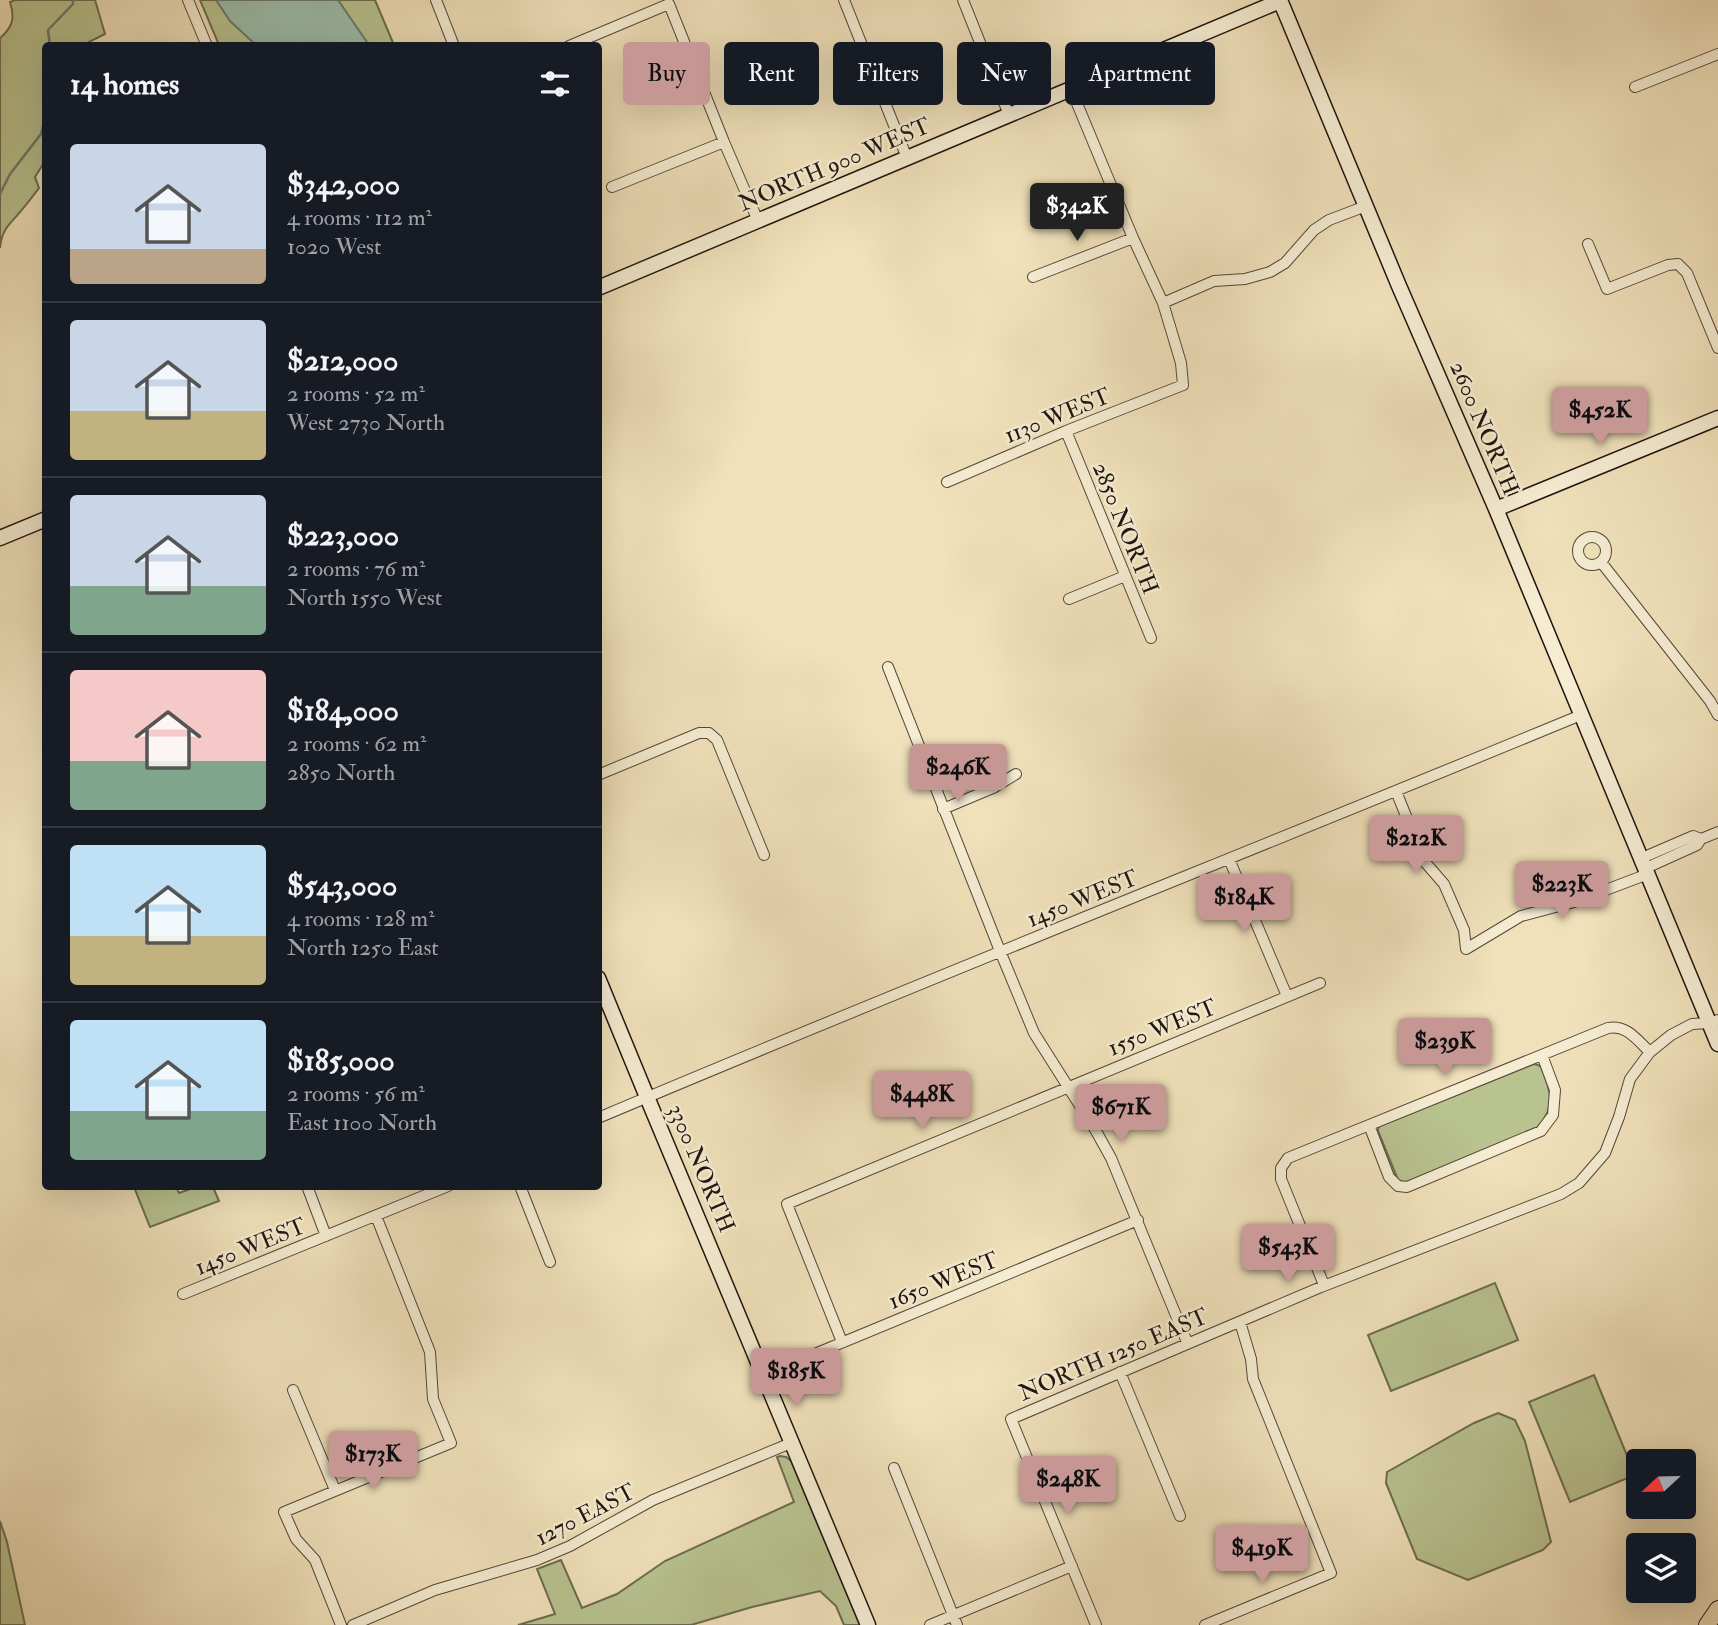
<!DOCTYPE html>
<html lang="en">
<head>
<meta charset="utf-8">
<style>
  :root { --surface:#171b24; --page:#20242c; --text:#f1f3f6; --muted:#9ea1a6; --line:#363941; --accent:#c59692 }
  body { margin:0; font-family:"IM FELL Double Pica",serif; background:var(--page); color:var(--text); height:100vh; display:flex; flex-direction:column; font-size:26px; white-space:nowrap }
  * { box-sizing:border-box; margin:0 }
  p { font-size:23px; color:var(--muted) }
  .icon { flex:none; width:38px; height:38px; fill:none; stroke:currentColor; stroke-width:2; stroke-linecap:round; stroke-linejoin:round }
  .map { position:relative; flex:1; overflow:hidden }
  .sheet { position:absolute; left:42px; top:42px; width:560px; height:1148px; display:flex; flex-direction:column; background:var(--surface); border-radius:7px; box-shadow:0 7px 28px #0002 }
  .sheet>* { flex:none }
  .hud { position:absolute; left:623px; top:42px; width:665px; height:63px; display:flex; gap:14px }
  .needle { width:46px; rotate:248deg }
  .buttons { position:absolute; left:1626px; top:1449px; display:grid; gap:14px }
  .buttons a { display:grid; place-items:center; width:70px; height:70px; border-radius:7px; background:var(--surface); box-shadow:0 7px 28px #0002; font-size:35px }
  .price { position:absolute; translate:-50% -60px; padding:0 16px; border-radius:7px; background:var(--accent); color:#111; font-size:23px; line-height:46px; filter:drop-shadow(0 2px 4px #0008) }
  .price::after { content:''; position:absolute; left:50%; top:42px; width:21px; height:16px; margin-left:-10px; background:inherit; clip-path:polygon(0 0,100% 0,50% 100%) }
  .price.active { background:#222; color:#fff }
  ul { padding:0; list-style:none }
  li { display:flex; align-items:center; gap:21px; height:175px; padding:0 28px }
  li+li { border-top:2px solid var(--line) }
  li span { display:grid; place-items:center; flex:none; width:196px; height:140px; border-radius:7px; color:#555 }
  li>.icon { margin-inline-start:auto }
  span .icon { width:84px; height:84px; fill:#fffc; stroke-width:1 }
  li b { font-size:30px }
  h2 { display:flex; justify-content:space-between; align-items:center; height:84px; padding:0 28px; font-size:30px }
  .tag { padding:0 24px; border-radius:7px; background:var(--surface); box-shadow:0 7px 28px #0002; font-size:24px; line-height:63px }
  .tag.active { background:var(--accent); color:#111 }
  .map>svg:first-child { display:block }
  .green { fill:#b8c390; stroke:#6c6c50; stroke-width:2 }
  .water { fill:#9bbeab; stroke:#6a7a6d; stroke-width:2 }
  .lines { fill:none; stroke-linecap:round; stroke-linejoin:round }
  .stream { stroke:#6a7a6d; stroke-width:2.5 }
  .street-casing { stroke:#54473a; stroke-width:12 }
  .secondary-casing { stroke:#20140f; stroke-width:17 }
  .primary-casing { stroke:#20140f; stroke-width:18 }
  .street { stroke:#f5ecd2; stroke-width:10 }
  .secondary { stroke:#f5ecd2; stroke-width:14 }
  .primary { stroke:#f0e1ba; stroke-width:16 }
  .labels { text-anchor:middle; stroke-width:5; stroke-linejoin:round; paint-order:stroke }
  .street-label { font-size:23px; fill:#20140f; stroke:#f5ecd2 }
</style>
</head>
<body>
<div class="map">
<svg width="1718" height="1625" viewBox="0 0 1718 1625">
  <rect width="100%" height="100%" fill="#f0e1ba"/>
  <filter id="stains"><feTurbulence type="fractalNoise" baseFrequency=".00286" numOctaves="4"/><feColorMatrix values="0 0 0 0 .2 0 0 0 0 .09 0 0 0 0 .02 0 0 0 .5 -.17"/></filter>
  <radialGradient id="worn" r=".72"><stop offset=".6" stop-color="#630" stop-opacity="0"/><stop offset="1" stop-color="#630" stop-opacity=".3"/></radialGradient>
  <!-- green -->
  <path class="green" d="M15,0h80l10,34 -22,11 -37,1 -1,115 -10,16 4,11c-6,8 -12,16 -19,24 -11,13 -18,17 -20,36v-210c13,-11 15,-20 10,-36z
    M200,0h175l19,45h-175z
    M1534,1064l4,1 3,2c10,25 16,39 -4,61l-132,55 -7,-3 -20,-49v-3l2,-2z
    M134,1187h5l1,2 5,-2h31l3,6 17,-6h17l6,14 -69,26z
    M1495,1283l23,57 -127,51 -23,-56z
    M1594,1375l41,100 -65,27 -41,-100z
    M1498,1413l17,7 10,21 26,101 -8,8 -75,30 -51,-21 -31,-76 1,-11 87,-49z
    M780,1456l6,1 5,4 69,164h-16l-8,-19 -16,-15 -68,16 -61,18h-173l37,-11 -18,-45 24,-9 21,48 35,-14 48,-33 129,-59 -17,-45z
    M0,1521l7,21 18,83h-25z"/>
  <!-- water -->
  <path class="water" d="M216,0h122l31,45h-113l-26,-24z"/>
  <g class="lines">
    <!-- stream -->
    <path class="stream" d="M50,46l-2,-16 25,-26v-4
      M0,194l10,-20 31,-40 5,-20"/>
    <defs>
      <path id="street" d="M188,0l19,46
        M436,0l18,46
        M844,0l63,158
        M963,0l46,115
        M569,46l100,-42 55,138 34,79
        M1635,87l83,-33
        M612,187l112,-45
        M1588,244l19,45 61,-24 10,-1 9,9 31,75
        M1033,277l100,-39
        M1163,303l51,-22 31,-2 25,-7 15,-9 29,-33 15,-10 37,-14
        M1066,431l85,207
        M947,482l119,-51 117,-46 -2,-22 -18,-60 -30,-65 -62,-149
        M1578 551a14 14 0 1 1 28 0a14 14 0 1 1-28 0Z
        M1601,562l109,139 8,14
        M1069,599l56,-23
        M888,667l112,284 34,82 62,98 15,27 76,184
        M598,775l101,-42h10l8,7 47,115
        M1396,791l28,70 20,23 20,46 2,19 55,-33 53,-14 74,-28
        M943,809l50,-21 23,-14
        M1642,858l51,-22 8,3
        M1229,859l58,137
        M1646,868l51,-23 4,-6 17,-7
        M598,1118c326,-138 656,-268 983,-403
        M1369,1125l20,52 9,9 9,1 134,-56 12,-16 2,-25 -13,-35
        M307,1186l19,50
        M520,1186l30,76
        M1324,1285l-43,-106v-11l7,-10 320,-130c18,-4 29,12 42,24
        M183,1294l265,-108
        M842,1342l-55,-138 533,-221
        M1120,1372l60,144
        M764,1375l374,-155
        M293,1390l42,100
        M894,1468l63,157
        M341,1625l-26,-65 -19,-21 -12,-27 167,-69 -18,-44 -3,-47 -54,-136
        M353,1625l82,-35 102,-30 33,-14 83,-46 138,-57
        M930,1625l142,-59
        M1096,1625l-85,-206 310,-132 240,-93 18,-11 26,-30 14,-36 11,-38 20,-27 21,-17 21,-11 17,-1 9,-3
        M1205,1625l126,-52 -78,-194 -2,-20 -11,-37"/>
      <path id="secondary" d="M1280,0l119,286 97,223 222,535
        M598,288l682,-287
        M1496,509l222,-91
        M0,538l46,-19
        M598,978l49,119 221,528"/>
      <path id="primary" d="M1707,1625l11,-16"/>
    </defs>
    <!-- street casing -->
    <use href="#street" class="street-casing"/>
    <!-- secondary casing -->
    <use href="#secondary" class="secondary-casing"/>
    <!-- primary casing -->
    <use href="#primary" class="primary-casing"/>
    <!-- street -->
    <use href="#street" class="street"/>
    <!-- secondary -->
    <use href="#secondary" class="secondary"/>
    <!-- primary -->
    <use href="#primary" class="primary"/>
  </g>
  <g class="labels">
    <!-- street labels -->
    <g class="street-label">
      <text transform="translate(834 164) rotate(-23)" y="8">NORTH 900 WEST</text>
      <text transform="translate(1057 415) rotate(-22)" y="8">1130 WEST</text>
      <text transform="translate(1485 428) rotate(67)" y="8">2600 NORTH</text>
      <text transform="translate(1126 528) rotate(68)" y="8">2850 NORTH</text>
      <text transform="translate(1082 898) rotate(-22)" y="8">1450 WEST</text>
      <text transform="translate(1162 1027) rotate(-22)" y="8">1550 WEST</text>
      <text transform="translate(702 1168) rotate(67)" y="8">3300 NORTH</text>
      <text transform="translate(250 1246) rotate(-22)" y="8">1450 WEST</text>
      <text transform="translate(943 1280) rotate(-22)" y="8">1650 WEST</text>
      <text transform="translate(1113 1354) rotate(-23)" y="8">NORTH 1250 EAST</text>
      <text transform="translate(585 1514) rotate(-27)" y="8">1270 EAST</text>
    </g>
  </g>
  <rect width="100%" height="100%" filter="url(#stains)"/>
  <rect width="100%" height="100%" fill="url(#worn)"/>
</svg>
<div class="buttons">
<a><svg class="needle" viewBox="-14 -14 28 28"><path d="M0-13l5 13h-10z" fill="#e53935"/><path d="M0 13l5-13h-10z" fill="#9ea1a6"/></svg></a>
<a><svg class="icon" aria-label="layers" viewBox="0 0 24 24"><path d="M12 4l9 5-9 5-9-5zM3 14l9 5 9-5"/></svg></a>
</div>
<b class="price active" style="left:1077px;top:243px">$342K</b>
<b class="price" style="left:1600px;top:447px">$452K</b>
<b class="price" style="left:958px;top:804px">$246K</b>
<b class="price" style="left:1416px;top:875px">$212K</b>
<b class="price" style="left:1562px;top:921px">$223K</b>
<b class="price" style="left:1244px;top:934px">$184K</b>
<b class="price" style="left:1445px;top:1078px">$239K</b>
<b class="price" style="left:922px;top:1131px">$448K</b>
<b class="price" style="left:1121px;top:1144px">$671K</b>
<b class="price" style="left:1288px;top:1284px">$543K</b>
<b class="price" style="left:796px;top:1408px">$185K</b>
<b class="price" style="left:373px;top:1491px">$173K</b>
<b class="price" style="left:1068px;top:1516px">$248K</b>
<b class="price" style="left:1262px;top:1585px">$419K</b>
<div class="hud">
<a class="tag active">Buy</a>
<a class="tag">Rent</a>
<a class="tag">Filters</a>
<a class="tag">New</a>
<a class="tag">Apartment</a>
</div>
<section class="sheet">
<h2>14 homes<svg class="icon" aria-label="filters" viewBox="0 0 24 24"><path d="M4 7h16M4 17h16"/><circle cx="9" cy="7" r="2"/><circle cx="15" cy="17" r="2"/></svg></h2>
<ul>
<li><span style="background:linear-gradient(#c9d6e8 75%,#b9a48a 0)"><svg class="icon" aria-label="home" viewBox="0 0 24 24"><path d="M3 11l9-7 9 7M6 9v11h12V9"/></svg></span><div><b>$342,000</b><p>4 rooms · 112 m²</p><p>1020 West</p></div></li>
<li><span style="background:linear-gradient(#c9d6e8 65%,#c2b280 0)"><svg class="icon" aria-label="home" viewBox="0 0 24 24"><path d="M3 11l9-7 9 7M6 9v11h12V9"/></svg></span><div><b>$212,000</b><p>2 rooms · 52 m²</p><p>West 2730 North</p></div></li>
<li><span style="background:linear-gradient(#c9d6e8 65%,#7fa58c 0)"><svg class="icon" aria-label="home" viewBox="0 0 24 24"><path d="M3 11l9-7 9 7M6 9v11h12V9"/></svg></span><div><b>$223,000</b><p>2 rooms · 76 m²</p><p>North 1550 West</p></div></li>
<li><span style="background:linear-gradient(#f6c9c9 65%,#7fa58c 0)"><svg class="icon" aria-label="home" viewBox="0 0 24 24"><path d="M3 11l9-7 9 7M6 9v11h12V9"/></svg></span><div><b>$184,000</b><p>2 rooms · 62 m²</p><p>2850 North</p></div></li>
<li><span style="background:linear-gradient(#bfe0f5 65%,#c2b280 0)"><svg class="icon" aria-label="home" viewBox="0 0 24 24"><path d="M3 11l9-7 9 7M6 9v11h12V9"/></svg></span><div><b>$543,000</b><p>4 rooms · 128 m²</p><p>North 1250 East</p></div></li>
<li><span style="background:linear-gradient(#bfe0f5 65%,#7fa58c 0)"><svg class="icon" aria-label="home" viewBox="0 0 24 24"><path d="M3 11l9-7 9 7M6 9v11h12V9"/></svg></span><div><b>$185,000</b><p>2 rooms · 56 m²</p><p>East 1100 North</p></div></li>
</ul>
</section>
</div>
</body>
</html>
